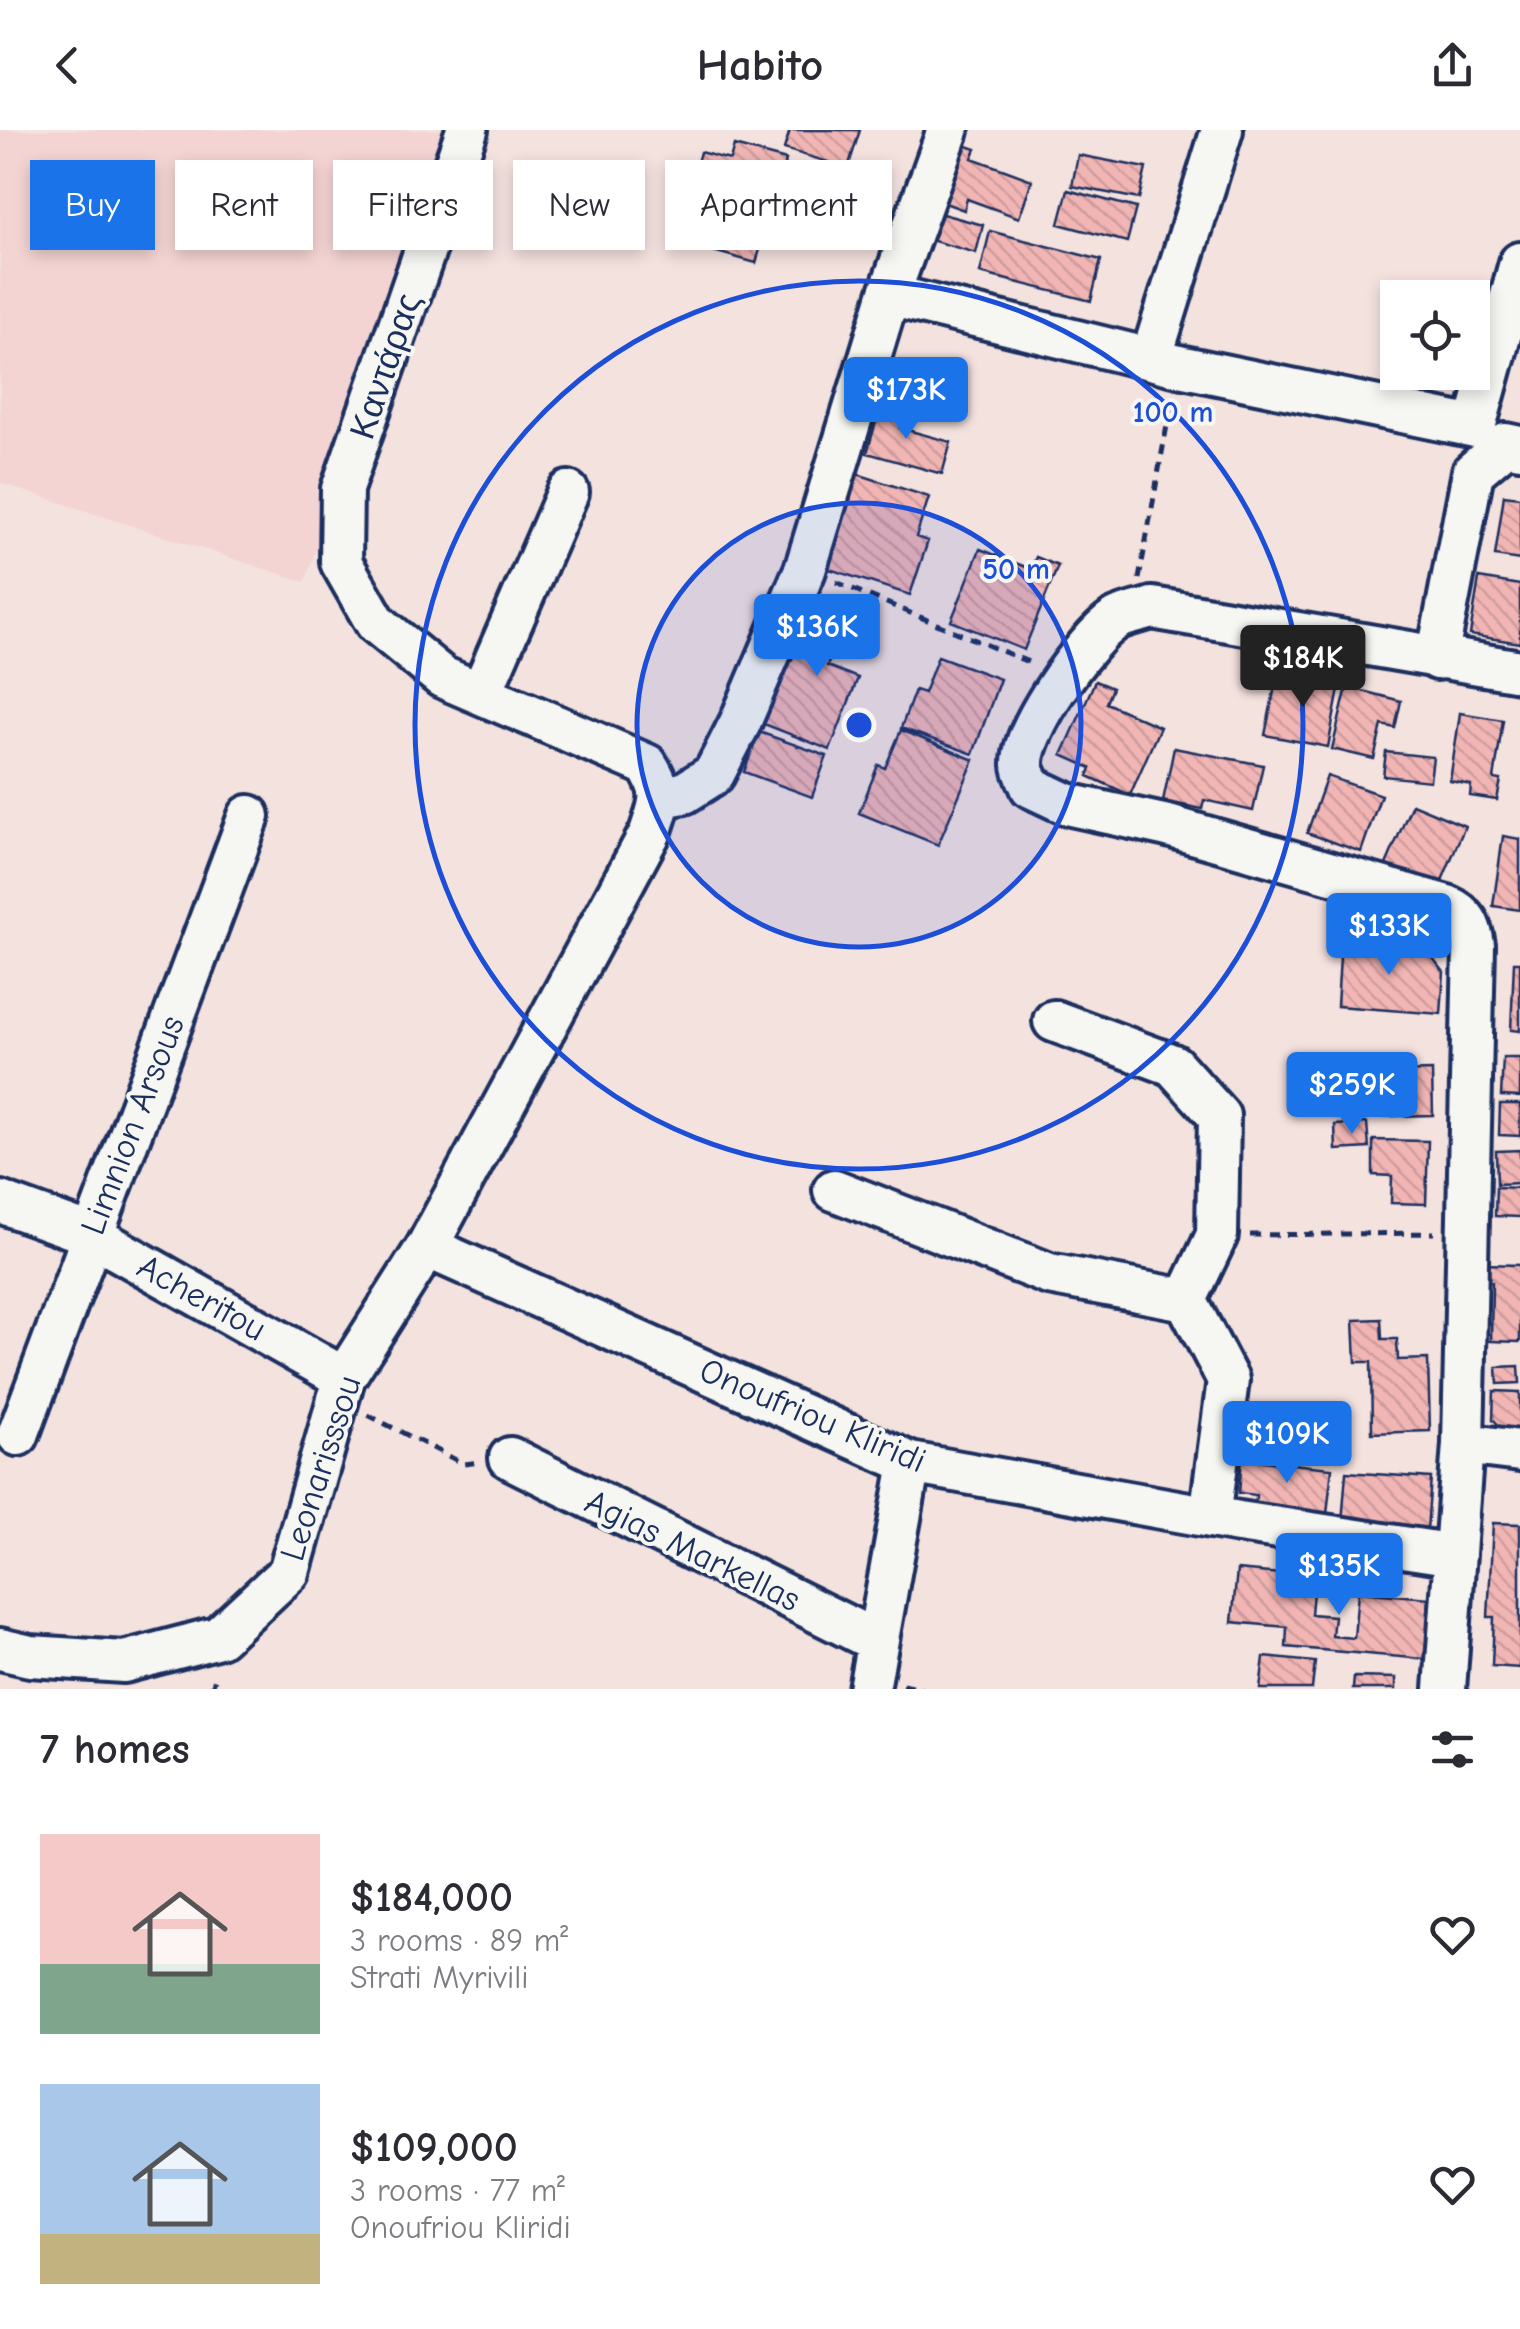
<!DOCTYPE html>
<html lang="en">
<head>
<meta charset="utf-8">
<style>
  :root { --surface:#fff; --page:#f2f2f3; --text:#2b2b33; --muted:#7c7c81; --accent:#1a73e8 }
  body { margin:0; font-family:"Comic Neue",sans-serif; background:var(--page); color:var(--text); height:100vh; display:flex; flex-direction:column; font-size:38px; white-space:nowrap }
  * { box-sizing:border-box; margin:0 }
  p { font-size:32px; color:var(--muted) }
  .icon { flex:none; width:55px; height:55px; fill:none; stroke:currentColor; stroke-width:2; stroke-linecap:round; stroke-linejoin:round }
  .map { position:relative; height:1559px; overflow:hidden }
  .drawer { display:flex; flex-direction:column; background:var(--surface); flex:1 }
  .drawer>* { flex:none }
  .top-card { position:absolute; left:30px; top:30px; width:1000px; height:90px; display:flex; gap:20px }
  .tools { position:absolute; left:1380px; top:150px; display:grid; gap:20px }
  .tools a { display:grid; place-items:center; width:110px; height:110px; border-radius:0px; background:var(--surface); box-shadow:0 5px 15px #0003; font-size:50px }
  .price { position:absolute; translate:-50% -85px; padding:0 22px; border-radius:10px; background:var(--accent); color:#fff; font-size:32px; line-height:65px; filter:drop-shadow(0 2px 5px #0008) }
  .price::after { content:''; position:absolute; left:50%; top:60px; width:30px; height:22px; margin-left:-15px; background:inherit; clip-path:polygon(0 0,100% 0,50% 100%) }
  .price.on { background:#222; color:#fff }
  ul { padding:0; list-style:none }
  li { display:flex; align-items:center; gap:30px; height:250px; padding:0 40px }
  li span { display:grid; place-items:center; flex:none; width:280px; height:200px; border-radius:0px; color:#555 }
  li>.icon { margin-inline-start:auto }
  span .icon { width:120px; height:120px; fill:#fffc; stroke-width:1 }
  li b { font-size:42px }
  h2 { display:flex; justify-content:space-between; align-items:center; height:120px; padding:0 40px; font-size:42px }
  .tag { padding:0 35px; border-radius:0px; background:var(--surface); box-shadow:0 5px 15px #0003; font-size:35px; line-height:90px }
  .tag.on { background:var(--accent); color:#fff }
  header { display:flex; justify-content:space-between; align-items:center; height:130px; padding:0 40px; background:var(--surface); font-size:45px; font-weight:700 }
  .map>svg:first-child { display:block }
  .built { fill:#f3d4d2 }
  .building { fill:url(#building-back-hatch); stroke:#1b2f5e; stroke-width:2.5 }
  .lines { fill:none; stroke-linecap:round; stroke-linejoin:round }
  .minor-casing { stroke:#1b2f5e; stroke-width:48 }
  .path { stroke:#1b2f5e; stroke-width:5; stroke-dasharray:10 8; stroke-linecap:butt }
  .minor { stroke:#f6f6f2; stroke-width:40 }
  .ring { fill:none; stroke:#1d4ed8; stroke-width:5 }
  .labels { text-anchor:middle; stroke-width:8; stroke-linejoin:round; paint-order:stroke }
  .street-label { font-size:35px; fill:#1b2f5e; stroke:#f6f6f2 }
  .centre { fill:#1d4ed8; stroke:#f6f6f2; stroke-width:5 }
  .ring-label { font-size:30px; text-anchor:middle; font-weight:bold; fill:#1d4ed8; stroke:#f6f6f2; stroke-width:8; stroke-linejoin:round; paint-order:stroke }
</style>
</head>
<body>
<header><svg class="icon" aria-label="back" viewBox="0 0 24 24"><path d="M15 5l-7 7 7 7"/></svg>Habito<svg class="icon" aria-label="share" viewBox="0 0 24 24"><path d="M12 15V3M7 8l5-5 5 5M5 13v7h14v-7"/></svg></header>
<div class="map">
<svg width="1520" height="1559" viewBox="0 0 1520 1559">
  <defs>
    <pattern id="building-back-hatch" width="6" height="6" patternUnits="userSpaceOnUse" patternTransform="scale(2.5)"><rect width="6" height="6" fill="#f1b5b4"/><path d="M-1 5l2 2M0 0l6 6M5-1l2 2" fill="none" stroke="#ce9c9d"/></pattern>
  </defs>
  <rect width="100%" height="100%" fill="#f4e2df"/>
  <filter id="ink" filterUnits="userSpaceOnUse"><feTurbulence type="fractalNoise" baseFrequency=".01" numOctaves="2"/><feDisplacementMap in="SourceGraphic" scale="20" xChannelSelector="R" yChannelSelector="G"/><feConvolveMatrix kernelMatrix="1 2 1 2 8 2 1 2 1" color-interpolation-filters="sRGB"/></filter>
  <g filter="url(#ink)">
    <!-- built -->
    <path class="built" d="M0,0h461l-156,452 -305,-99z"/>
    <!-- building -->
    <path class="building" d="M790,0h70l-12,38 -64,-19z
      M955,12l21,7 -4,9 60,22 -13,38 -52,-19 -3,11 -30,-11z
      M734,16l52,14 -30,103 -72,-20 16,-56 -9,-3 9,-32 30,8z
      M1078,25l68,13 -7,31 -67,-13z
      M1068,60l68,18 -9,34 -68,-18z
      M931,81l52,14 -7,28 -53,-15z
      M990,101l111,29 -10,41 -111,-28z
      M882,272l23,7 -5,19 51,14 -9,32 -75,-21z
      M857,344l72,23 -13,40 12,4 -18,54 -84,-27z
      M1504,365l16,2v63l-25,-4z
      M980,419l51,20 5,-12 22,9 -34,84 -73,-29z
      M1479,448l41,7v58l-50,-8z
      M812,472l55,21 -12,30 -20,-7 -8,20 31,12 -28,72 -66,-26z
      M938,526l62,23 -27,75 -72,-26 14,-38 9,3z
      M1278,542l62,12 -12,63 -63,-12z
      M1095,551l17,7 -6,15 54,24 -30,68 -42,-19 3,-8 -29,-13z
      M1347,557l54,14 -6,27 -13,-3 -8,34 -42,-10z
      M1460,583l43,7 -9,59 7,1 -4,20 -27,-4 1,-11 -21,-4z
      M901,600l73,30 -36,85 -79,-32 19,-48 7,3z
      M759,602l68,24 -15,41 -68,-25z
      M1174,618l89,17 -10,46 -49,-11 -2,9 -39,-8z
      M1386,622l47,5 -3,24 -47,-5z
      M1327,646l54,19 -20,57 -54,-19z
      M1412,674l53,22 -27,64 -53,-23z
      M1503,706l17,3v71l-27,-4z
      M1341,810l82,6 21,26 -3,42 -104,-8z
      M1514,832h6v69l-9,-1z
      M1503,928h17v39l-19,-1z
      M1432,941l1,44 -83,2 -1,-44z
      M1500,974h20v32l-21,-1z
      M1367,993l2,25 -33,2 -1,-25z
      M1373,1010l55,1 -2,63 -35,-1 1,-27 -19,-1z
      M1520,1020v33l-23,1 -1,-33z
      M1496,1057l24,1v29l-25,-1z
      M1482,1134l38,1v77l-29,-1 1,-59 -10,-1z
      M1381,1189l1,20h15l1,21 30,-1 2,72 -58,2 -1,-71h-15l-2,-42z
      M1519,1236l1,17 -22,1 -1,-17z
      M1494,1261l26,1v50h-6l-21,-23z
      M1242,1329l90,9 -5,46 -72,-7 1,-12 -17,-2z
      M1346,1342l85,6 -4,52 -85,-7z
      M1493,1393l27,1v144l-28,-2 2,-49h-6z
      M1237,1440l65,6 -2,15 13,1 -2,22 23,2 -2,20 22,2 4,-46 83,7 -6,61 -149,-13 1,-20 -55,-5z
      M1264,1527l51,5 -3,27h-52z
      M1354,1547l42,1v11h-43z"/>
    <g class="lines">
      <defs>
        <path id="minor" d="M889,165l290,71 296,61 45,-164
          M1151,229l71,-229
          M1437,529l36,-187 33,-28 14,3
          M481,563l87,-201
          M661,667l23,-4 30,-19 26,-51 65,-153 84,-275 59,-165
          M1054,891l119,44 46,51 -2,119 -31,65
          M834,1060l215,84 137,26 42,80 -18,137
          M0,1072l91,33 253,143
          M427,1117l483,216 329,59 216,33
          M18,1305l231,-619
          M1463,1314l57,7
          M510,1328l366,183
          M0,1519l30,7 94,6 95,-25 70,-65 55,-194 83,-131 223,-414c10,-31 16,-38 -3,-68l-205,-88 -66,-54 -35,-61 1,-73 125,-359
          M869,1559l41,-226
          M1445,1559l18,-245 11,-499c-3,-19 -8,-31 -27,-39l-279,-80 -101,-22 -36,-17c-2,-6 -8,-16 -8,-22 -2,-35 63,-126 92,-145 10,-6 26,-8 37,-12l368,63"/>
      </defs>
      <!-- minor casing -->
      <use href="#minor" class="minor-casing"/>
      <!-- path -->
      <path class="path" d="M1139,449l33,-181
        M836,452l197,82
        M1250,1105l184,-2
        M368,1285l96,49 16,-2
        M903,1555l20,4
        M212,1559l4,-16"/>
      <!-- minor -->
      <use href="#minor" class="minor"/>
    </g>
  </g>
  <!-- distance rings -->
  <circle cx="859" cy="595" r="222" fill="#1d4ed8" fill-opacity=".12"/>
  <g class="ring">
    <circle cx="859" cy="595" r="222"/>
    <circle cx="859" cy="595" r="444"/>
  </g>
  <g class="labels">
    <!-- street labels -->
    <g class="street-label">
      <text transform="translate(385 236) rotate(-71)" y="12">Καντάρας</text>
      <text transform="translate(132 995) rotate(-69)" y="12">Limnion Arsous</text>
      <text transform="translate(202 1167) rotate(29)" y="12">Acheritou</text>
      <text transform="translate(813 1285) rotate(23)" y="12">Onoufriou Kliridi</text>
      <text transform="translate(320 1338) rotate(-72)" y="12">Leonarisssou</text>
      <text transform="translate(693 1420) rotate(26)" y="12">Agias Markellas</text>
    </g>
  </g>
  <circle cx="859" cy="595" r="15" class="centre"/>
  <g class="ring-label">
    <text x="1173" y="292">100 m</text>
    <text x="1016" y="449">50 m</text>
  </g>
</svg>
<div class="tools">
<a><svg class="icon" aria-label="locate" viewBox="0 0 24 24"><circle cx="12" cy="12" r="6"/><path d="M12 2v4M12 18v4M2 12h4M18 12h4"/></svg></a>
</div>
<b class="price" style="left:906px;top:312px">$173K</b>
<b class="price" style="left:817px;top:549px">$136K</b>
<b class="price on" style="left:1303px;top:580px">$184K</b>
<b class="price" style="left:1389px;top:848px">$133K</b>
<b class="price" style="left:1352px;top:1007px">$259K</b>
<b class="price" style="left:1287px;top:1356px">$109K</b>
<b class="price" style="left:1339px;top:1488px">$135K</b>
<div class="top-card">
<a class="tag on">Buy</a>
<a class="tag">Rent</a>
<a class="tag">Filters</a>
<a class="tag">New</a>
<a class="tag">Apartment</a>
</div>
</div>
<section class="drawer">
<h2>7 homes<svg class="icon" aria-label="filters" viewBox="0 0 24 24"><path d="M4 7h16M4 17h16"/><circle cx="9" cy="7" r="2"/><circle cx="15" cy="17" r="2"/></svg></h2>
<ul>
<li><span style="background:linear-gradient(#f6c9c9 65%,#7fa58c 0)"><svg class="icon" aria-label="home" viewBox="0 0 24 24"><path d="M3 11l9-7 9 7M6 9v11h12V9"/></svg></span><div><b>$184,000</b><p>3 rooms · 89 m²</p><p>Strati Myrivili</p></div><svg class="icon" aria-label="heart" viewBox="0 0 24 24"><path d="M12 20l-8-8c-3-5 5-10 8-4 3-6 11-1 8 4z"/></svg></li>
<li><span style="background:linear-gradient(#a9c7e8 75%,#c2b280 0)"><svg class="icon" aria-label="home" viewBox="0 0 24 24"><path d="M3 11l9-7 9 7M6 9v11h12V9"/></svg></span><div><b>$109,000</b><p>3 rooms · 77 m²</p><p>Onoufriou Kliridi</p></div><svg class="icon" aria-label="heart" viewBox="0 0 24 24"><path d="M12 20l-8-8c-3-5 5-10 8-4 3-6 11-1 8 4z"/></svg></li>
</ul>
</section>
</body>
</html>
